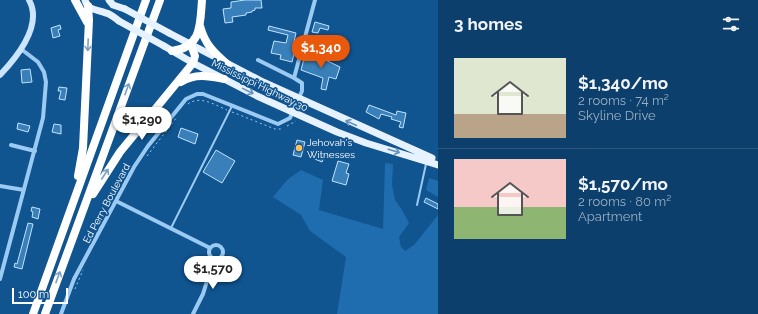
<!DOCTYPE html>
<html lang="en">
<head>
<meta charset="utf-8">
<style>
  :root { --surface:#0c3f6c; --page:#154672; --text:#f1f3f6; --muted:#9aafc2; --line:#2c587f; --accent:#ea580c }
  body { margin:0; font-family:Raleway,sans-serif; background:var(--page); color:var(--text); height:100vh; display:flex; flex-direction:column; font-size:15px; white-space:nowrap }
  * { box-sizing:border-box; margin:0 }
  p { font-size:13px; color:var(--muted) }
  .icon { flex:none; width:22px; height:22px; fill:none; stroke:currentColor; stroke-width:2; stroke-linecap:round; stroke-linejoin:round }
  .map { position:relative; flex:1; overflow:hidden }
  .drawer { display:flex; flex-direction:column; background:var(--surface); width:320px }
  .drawer>* { flex:none }
  .scale { position:absolute; left:12px; bottom:10px; width:56px; box-sizing:border-box; padding-left:4px; border:2px solid #fff; border-top:0; font-size:11px; line-height:14px; white-space:nowrap; color:#fff; -webkit-text-stroke:3px #105490; paint-order:stroke }
  .price { position:absolute; translate:-50% -34px; padding:0 9px; border-radius:14px; background:#fff; color:#222; font-size:13px; line-height:26px; filter:drop-shadow(0 1px 2px #0008) }
  .price::after { content:''; position:absolute; left:50%; top:24px; width:12px; height:9px; margin-left:-6px; background:inherit; clip-path:polygon(0 0,100% 0,50% 100%) }
  .price.selected { background:var(--accent); color:#fff }
  ul { padding:0; list-style:none }
  li { display:flex; align-items:center; gap:12px; height:100px; padding:0 16px }
  li+li { border-top:1px solid var(--line) }
  li span { display:grid; place-items:center; flex:none; width:112px; height:80px; border-radius:0px; color:#555 }
  li>.icon { margin-inline-start:auto }
  span .icon { width:48px; height:48px; fill:#fffc; stroke-width:1 }
  li b { font-size:17px }
  h2 { display:flex; justify-content:space-between; align-items:center; height:48px; padding:0 16px; font-size:17px }
  main { display:flex; flex:1; min-height:0 }
  .map>svg:first-child { display:block }
  .green { fill:#1f6dae }
  .building { fill:#397fb9; stroke:#c2e3fd }
  .lines { fill:none; stroke-linecap:round; stroke-linejoin:round }
  .path { stroke:#9bcbf3; stroke-width:1; stroke-dasharray:2 3; stroke-linecap:butt }
  .lane { stroke:#9bcbf3; stroke-width:2 }
  .street { stroke:#9bcbf3; stroke-width:4 }
  .secondary { stroke:#cae5fd; stroke-width:6 }
  .primary { stroke:#e6f2ff; stroke-width:7 }
  .highway { stroke:#fff; stroke-width:8 }
  .primary-bridge { stroke:#e6f2ff; stroke-width:7 }
  .oneway { stroke:#7ca1c2 }
  .oneway2 { stroke:#6693bc }
  .poi-dot { fill:#ffc05c; stroke:#105490; stroke-width:1.5 }
  .labels { text-anchor:middle; stroke-width:3.5; stroke-linejoin:round; paint-order:stroke }
  .street-label { font-size:10px; fill:#fff; stroke:#105490 }
  .poi-label { font-size:10px; fill:#fff; stroke:#105490; text-anchor:start }
</style>
</head>
<body>
<main>
<div class="map">
<svg width="438" height="314" viewBox="0 0 438 314">
  <rect width="100%" height="100%" fill="#105490"/>
  <!-- green -->
  <path class="green" d="M385,163l8,1 -1,21 3,15 7,10 7,13 -10,14 2,10 4,4 9,-6 24,-30v99h-101l9,-57 -36,-26 -9,-16 -28,-18 14,-17 14,-10 22,10 -4,30 64,19z
    M429,178l9,3v16l-12,-7z"/>
  <!-- building -->
  <path class="building" d="M245,0h16l1,8h-7v2l-3,1v1l-6,1v2l-14,2 1,5 -8,1 -2,-14 8,-1v-6z
    M315,22l14,4 -1,4 -8,-2 -2,5 -6,-1z
    M60,25l1,4 -3,1 2,6 -7,2 -2,-10z
    M269,26l27,7 -3,13h3l-4,16 -12,-3 1,-4 -10,-2 3,-12 12,2 2,-8 -20,-5z
    M311,41l14,3 -2,8 -14,-4z
    M305,55l13,4 1,-2 21,10 -4,12 -7,-2 -3,13 -5,-1 2,-11 -22,-8z
    M30,69l2,13 -10,1 -1,-13z
    M59,87l8,1 -2,12 -6,-1 2,-8h-3z
    M369,105l27,10 1,-4 9,2 -3,15 -4,-1 2,-5 -10,-3 1,-2 -11,-3 -2,5 -13,-7z
    M18,123l12,3 -2,6 -11,-3z
    M54,124l7,1v9l-9,-2z
    M181,128l17,6 -3,10 -17,-7z
    M297,140l8,2 -4,15 -8,-2z
    M216,150l19,11 -13,22 -19,-11z
    M313,150l12,5 -3,7 -12,-5z
    M338,161l11,3 -3,9 3,1 -3,11 -14,-4z
    M426,198l12,6v5l-14,-7z
    M32,207l8,2 -2,10 -6,-2 1,-5 -2,-1z
    M28,223l5,1 -11,45 -8,-2 1,-4 2,1z"/>
  <g class="lines">
    <!-- path -->
    <path class="path" d="M188,104c12,-9 27,1 39,6
      M232,112l43,17h8
      M287,126l9,-5
      M147,156l30,-39
      M75,289l8,-19"/>
    <!-- lane -->
    <path class="lane" d="M417,205l9,-41
      M171,228l61,-122"/>
    <!-- street -->
    <path class="street" d="M258,60l36,18
      M11,145l24,6
      M0,186l24,4
      M116,201l94,47
      M209 252a7 7 0 1 1 14 0a7 7 0 1 1-14 0Z
      M0,279l43,-161 3,-36 -2,-10 -6,-10 -17,-13
      M61,314l13,-35 60,-112 14,-21 38,-47 11,-5h6l75,30 12,-6 12,-27v-8l-8,-5 21,-78
      M193,314l10,-20 11,-35"/>
    <!-- secondary -->
    <path class="secondary" d="M0,75c17,-18 43,-50 29,-75"/>
    <!-- primary -->
    <path class="primary" d="M85,0c3,11 12,9 21,13 5,1 9,5 13,8
      M109,0l4,5 12,4
      M169,33l94,49 169,76
      M164,46l29,17 64,33 80,36 29,11 72,22"/>
    <!-- highway -->
    <path class="highway" d="M75,0l12,22
      M200,26c5,18 13,26 27,38
      M172,51c30,-4 28,-26 30,-51
      M181,82c14,-9 28,-6 43,-3
      M78,176l5,-28 6,-128 -1,-14
      M93,194l27,-42 73,-89 2,-7 -4,-11
      M33,314l113,-314
      M45,314l115,-314"/>
    <!-- primary-bridge -->
    <path class="primary-bridge" d="M125,9l44,24
      M119,21l45,25"/>
  </g>
  <!-- one-way arrows -->
  <defs><path id="oneway-shaft" d="M-6 0H5M1.5-3L5.5 0L1.5 3" fill="none" stroke-width="1.6" stroke-linecap="round" stroke-linejoin="round"/></defs>
  <g class="oneway">
    <use href="#oneway-shaft" transform="translate(88 45) rotate(92)"/>
    <use href="#oneway-shaft" transform="translate(127 89) rotate(-70)"/>
    <use href="#oneway-shaft" transform="translate(105 174) rotate(-57)"/>
    <use href="#oneway-shaft" transform="translate(58 277) rotate(-70)"/>
  </g>
  <g class="oneway2">
    <use href="#oneway-shaft" transform="translate(248 91) rotate(26)"/>
    <use href="#oneway-shaft" transform="translate(351 123) rotate(-156)"/>
    <use href="#oneway-shaft" transform="translate(394 151) rotate(16)"/>
  </g>
  <!-- markers -->
  <circle class="poi-dot" cx="299" cy="148" r="4"/>
  <g class="labels">
    <!-- street labels -->
    <g class="street-label">
      <text transform="translate(260 85) rotate(26)" y="4">Mississippi Highway 30</text>
      <text transform="translate(106 203) rotate(-62)" y="4">Ed Perry Boulevard</text>
    </g>
    <!-- poi labels -->
    <g class="poi-label">
      <text x="307" y="146">Jehovah's<tspan x="307" dy="12">Witnesses</tspan></text>
    </g>
  </g>
</svg>
<div class="scale">100 m</div>
<b class="price selected" style="left:321px;top:69px">$1,340</b>
<b class="price" style="left:142px;top:141px">$1,290</b>
<b class="price" style="left:213px;top:290px">$1,570</b>
</div>
<section class="drawer">
<h2>3 homes<svg class="icon" aria-label="filters" viewBox="0 0 24 24"><path d="M4 7h16M4 17h16"/><circle cx="9" cy="7" r="2"/><circle cx="15" cy="17" r="2"/></svg></h2>
<ul>
<li><span style="background:linear-gradient(#dfe7d0 70%,#b9a48a 0)"><svg class="icon" aria-label="home" viewBox="0 0 24 24"><path d="M3 11l9-7 9 7M6 9v11h12V9"/></svg></span><div><b>$1,340/mo</b><p>2 rooms · 74 m²</p><p>Skyline Drive</p></div></li>
<li><span style="background:linear-gradient(#f6c9c9 60%,#8fb573 0)"><svg class="icon" aria-label="home" viewBox="0 0 24 24"><path d="M3 11l9-7 9 7M6 9v11h12V9"/></svg></span><div><b>$1,570/mo</b><p>2 rooms · 80 m²</p><p>Apartment</p></div></li>
</ul>
</section>
</main>
</body>
</html>
